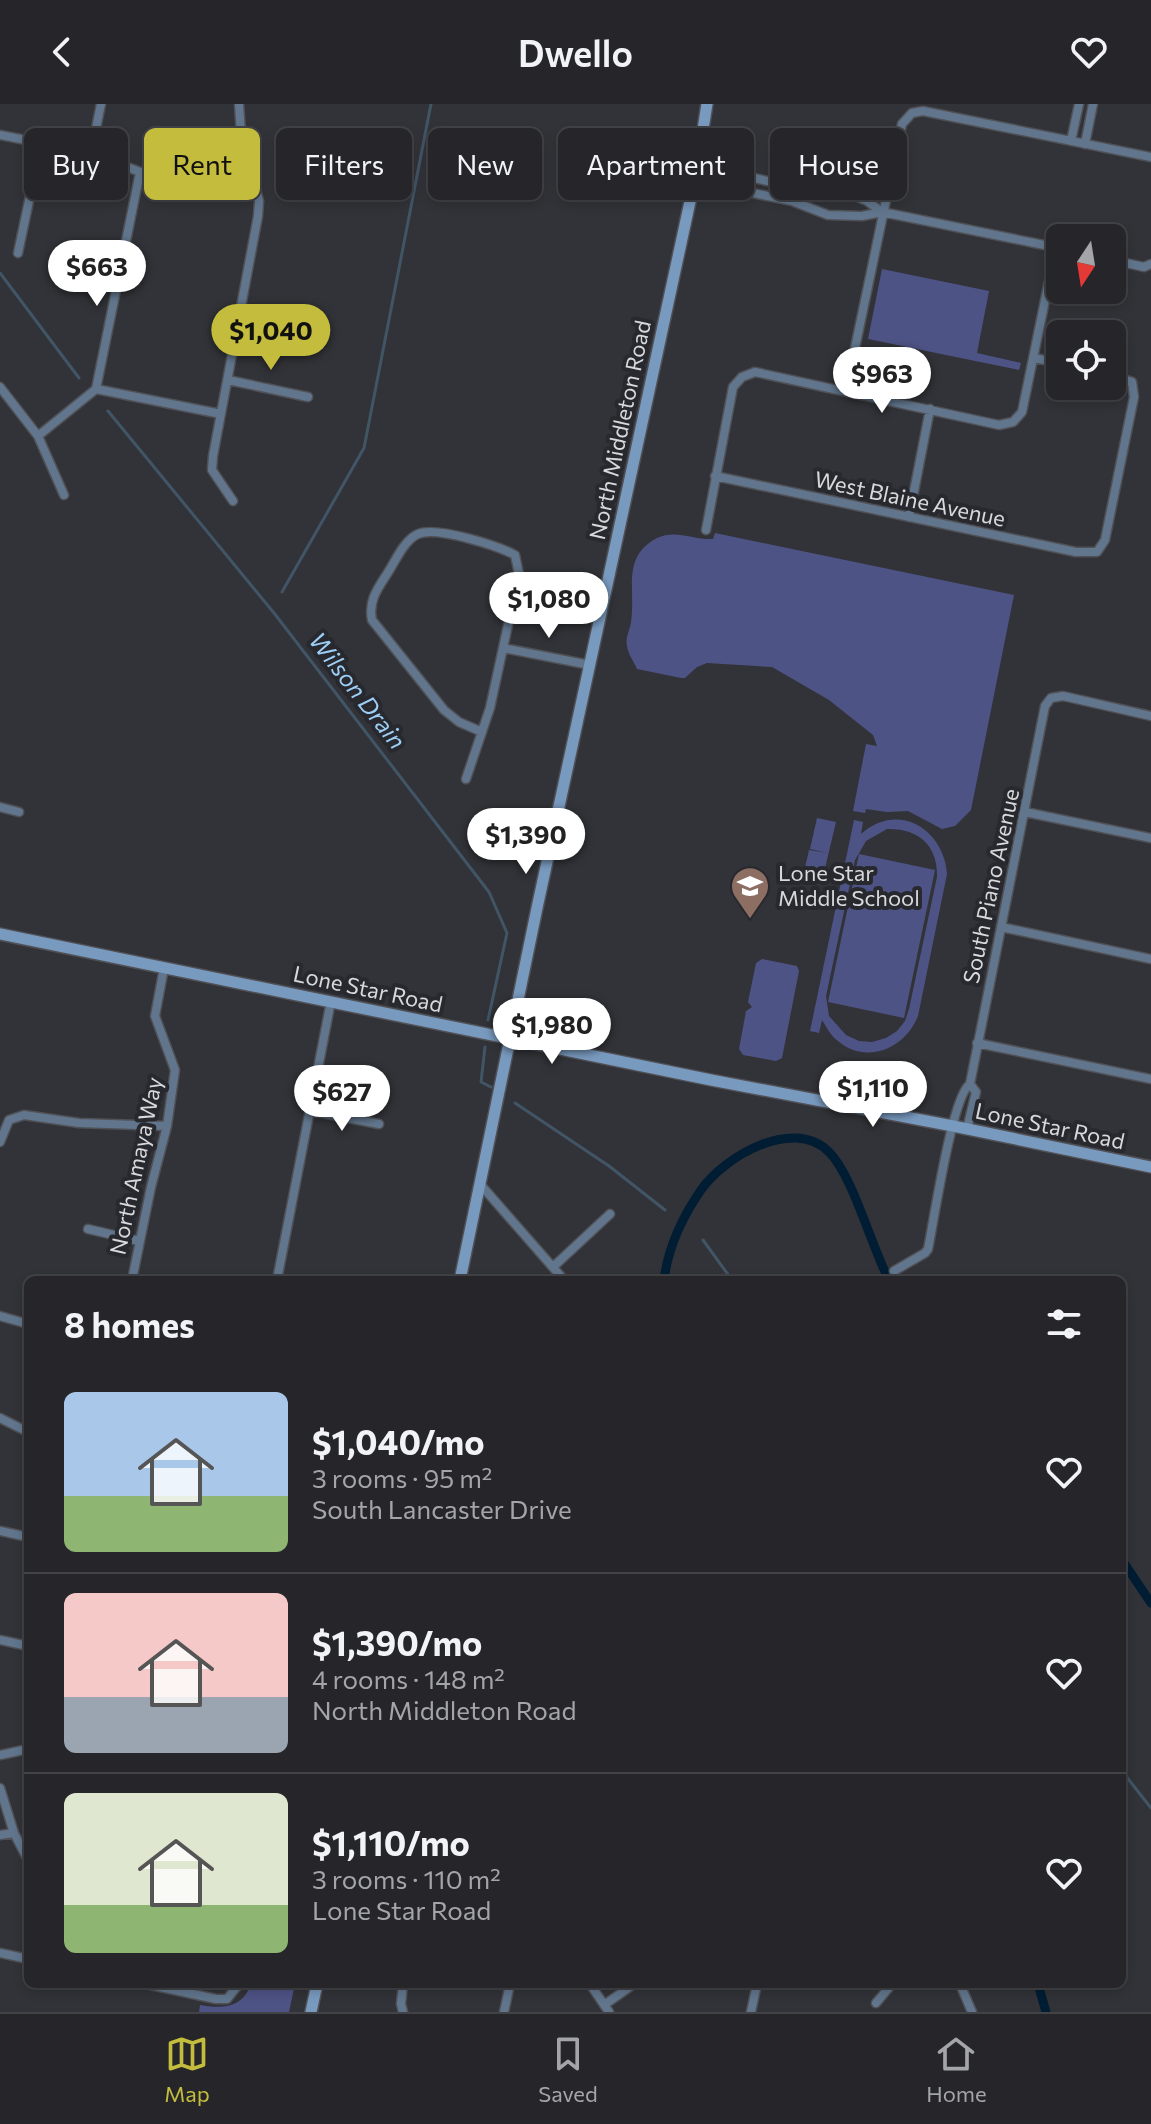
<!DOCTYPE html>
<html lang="en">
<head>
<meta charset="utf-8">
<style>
  :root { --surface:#26262a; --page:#323236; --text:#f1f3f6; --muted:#a4a5a8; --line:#424347; --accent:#c4bc3d }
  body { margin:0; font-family:Commissioner,sans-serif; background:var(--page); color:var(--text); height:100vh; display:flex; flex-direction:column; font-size:30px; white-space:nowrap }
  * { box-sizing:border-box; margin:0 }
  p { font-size:26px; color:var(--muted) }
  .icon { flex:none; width:44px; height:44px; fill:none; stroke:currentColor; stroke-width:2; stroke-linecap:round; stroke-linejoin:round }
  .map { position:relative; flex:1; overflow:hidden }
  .panel { position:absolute; left:24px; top:1172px; width:1102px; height:712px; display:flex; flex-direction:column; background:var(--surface); border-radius:12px; box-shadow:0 4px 12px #0003,0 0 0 2px var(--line) }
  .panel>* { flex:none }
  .hud { position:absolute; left:24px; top:24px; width:1104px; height:72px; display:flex; gap:16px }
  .needle { width:52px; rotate:192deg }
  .fabs { position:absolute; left:1046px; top:120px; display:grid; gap:16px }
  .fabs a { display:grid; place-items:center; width:80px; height:80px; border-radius:12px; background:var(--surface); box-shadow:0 4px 12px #0003,0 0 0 2px var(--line); font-size:40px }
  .price { position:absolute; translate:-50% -68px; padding:0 18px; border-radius:28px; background:#fff; color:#222; font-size:26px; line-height:52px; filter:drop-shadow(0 2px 4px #0008) }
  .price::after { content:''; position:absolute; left:50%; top:48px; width:24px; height:18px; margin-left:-12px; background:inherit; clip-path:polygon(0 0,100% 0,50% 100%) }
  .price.selected { background:var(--accent); color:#111 }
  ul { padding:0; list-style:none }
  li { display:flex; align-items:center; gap:24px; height:200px; padding:0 40px }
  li+li { border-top:2px solid var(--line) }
  li span { display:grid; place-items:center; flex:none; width:224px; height:160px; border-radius:12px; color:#555 }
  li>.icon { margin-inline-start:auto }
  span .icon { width:96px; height:96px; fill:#fffc; stroke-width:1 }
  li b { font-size:34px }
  h2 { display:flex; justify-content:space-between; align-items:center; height:96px; padding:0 40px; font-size:34px }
  .chip { padding:0 28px; border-radius:12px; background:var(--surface); box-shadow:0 4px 12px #0003,0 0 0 2px var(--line); font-size:28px; line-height:72px }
  .chip.selected { background:var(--accent); color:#111 }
  header { display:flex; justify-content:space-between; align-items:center; height:104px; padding:0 40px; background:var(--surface); font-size:36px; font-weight:600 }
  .tab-bar { display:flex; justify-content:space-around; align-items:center; height:112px; border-top:2px solid var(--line); background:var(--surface); font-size:22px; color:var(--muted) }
  .tab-bar a { display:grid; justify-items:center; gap:4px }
  .tab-bar .selected { color:var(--accent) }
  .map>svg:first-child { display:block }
  .green { fill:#4e5385; fill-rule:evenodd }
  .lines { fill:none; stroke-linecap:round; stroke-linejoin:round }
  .stream { stroke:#415566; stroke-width:3 }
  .canal { stroke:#001d34; stroke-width:9 }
  .minor-casing { stroke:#505156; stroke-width:11 }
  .secondary-casing { stroke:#505156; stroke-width:14 }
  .minor { stroke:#61768d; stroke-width:8 }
  .secondary { stroke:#799abf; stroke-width:11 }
  .labels { text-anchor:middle; stroke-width:8; stroke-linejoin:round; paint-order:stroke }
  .street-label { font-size:22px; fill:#d8d9dc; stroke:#28292e }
  .poi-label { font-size:22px; fill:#d8d9dc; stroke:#28292e; text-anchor:start }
  .water-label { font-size:24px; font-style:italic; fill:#9dcef6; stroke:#28292e }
</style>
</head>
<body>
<header><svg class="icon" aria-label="back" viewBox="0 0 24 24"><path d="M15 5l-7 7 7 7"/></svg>Dwello<svg class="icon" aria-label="heart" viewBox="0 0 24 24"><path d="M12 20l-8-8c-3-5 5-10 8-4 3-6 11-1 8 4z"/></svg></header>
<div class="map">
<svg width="1151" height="1908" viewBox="0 0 1151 1908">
  <rect width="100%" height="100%" fill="#323338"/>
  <!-- green -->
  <path class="green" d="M882,165l107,22 -12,62 44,10 -2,7 -151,-31z
    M715,429l299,62 -43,215 -16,16 -13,3 -34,-18 -21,1 -21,-3 -1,4 -12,-2 13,-67 11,2 -4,-11 -44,-35 -57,-33 -65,-4 -10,4 -12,11h-4l-44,-9c-3,-7 -9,-15 -10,-23 -2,-8 3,-16 4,-24 5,-33 -10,-65 26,-84 18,-9 37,2 56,1z
    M817,714l19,4 -15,63 -19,-4 7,-31 19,3 -18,-4z
    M854,716l9,2 -2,12c37,-33 83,-5 86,40l-29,142c-13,33 -52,49 -80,25 -7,-5 -11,-13 -16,-21l-3,13 -9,-2zM887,725c31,-1 51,16 50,48l-28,132 -4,12 -8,10 -11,7 -14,4 -13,-1 -13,-6 -17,-19 -3,-20 29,-136 11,-19z
    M859,750l76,16 -31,148 -76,-16z
    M762,855l35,7 2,5 -17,87 -6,3 -33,-6 -4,-6 7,-38 6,-4 -4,-5 8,-39z
    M251,1880h44l-6,28h-90l1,-7c22,4 43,3 51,-21z"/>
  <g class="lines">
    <!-- stream -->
    <path class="stream" d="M0,169l79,105
      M108,307l166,202 215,279 18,41 -19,87
      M282,488l82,-144 67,-344
      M485,943l-4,35 10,5
      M515,999l94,63 56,44
      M703,1136l29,40
      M1122,1667l29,37"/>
    <!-- canal -->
    <path class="canal" d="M664,1176c4,-32 19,-64 37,-90 23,-33 92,-74 128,-38 24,24 42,94 60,128
      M1122,1456l29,43
      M1038,1880l8,28"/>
    <defs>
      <path id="minor" d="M0,31l91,18 49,19 103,21 13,-1
        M1071,37l8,-37
        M1085,40l8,-40
        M91,49l10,-49
        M694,77l98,20 36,14 34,1 20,-4 -15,-11 -33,-14 -16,-2 -22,2 -99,-21
        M882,108l177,36
        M18,149l23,-109
        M1112,156l32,7 7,-3
        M1034,254l26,5
        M228,276l80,17
        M0,283l38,49 26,59
        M96,285l125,25
        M846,287l56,-267 10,-11 11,-2 228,46
        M38,332l58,-47 44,-217
        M715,372l361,76h21l8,-12 29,-143 -2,-15 -20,-7
        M233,397l-21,-31 1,-14 45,-240 1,-15 -18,-67 -2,-30
        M909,413l21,-108
        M706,426l27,-143 9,-10 13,-5 244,53 14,-3 9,-10 34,-165
        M503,544l87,17
        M466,675l24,-71 29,-134 -4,-19c-17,-9 -78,-29 -97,-21 -14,6 -23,28 -31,40 -9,14 -19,27 -15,46l72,90 15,12 23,10
        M0,703l19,5
        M1025,708l126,26
        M1001,823l150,32
        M977,939l174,36
        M970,980l75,-378 6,-8 12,-2 88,20
        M311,1007l68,13
        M0,1038l9,-22 15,-5 55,8 88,3
        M480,1080l84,96
        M88,1125l51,12
        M553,1163l57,-53
        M894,1167l31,-18 3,-4c6,-28 24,-153 42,-165l6,8 -9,37
        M132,1176l19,-93 16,-61 8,-56 -20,-54 9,-48
        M277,1176l54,-279
        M0,1212l28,8
        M0,1314l28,14
        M0,1427l28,6
        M0,1536l28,6
        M0,1651l28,-6
        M0,1684l14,45 14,27
        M0,1731l14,-2
        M0,1849l28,6
        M146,1880l70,15h11l12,-15
        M590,1880l19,28
        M960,1880l12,28
        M876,1899l16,-19
        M604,1901l30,-21
        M403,1908l-2,-8 2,-20
        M504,1908l6,-28
        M751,1908l6,-28"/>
      <path id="secondary" d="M0,830l711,146 242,46 198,41
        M460,1176l77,-372 159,-734 11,-70
        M311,1908l6,-28"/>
    </defs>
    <!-- minor casing -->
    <use href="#minor" class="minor-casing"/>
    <!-- secondary casing -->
    <use href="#secondary" class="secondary-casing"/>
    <!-- minor -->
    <use href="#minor" class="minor"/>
    <!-- secondary -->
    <use href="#secondary" class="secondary"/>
  </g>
  <!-- icons -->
  <defs>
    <symbol id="school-pin" viewBox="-11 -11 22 30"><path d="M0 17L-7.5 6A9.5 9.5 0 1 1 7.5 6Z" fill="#8d6e63" stroke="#28292e"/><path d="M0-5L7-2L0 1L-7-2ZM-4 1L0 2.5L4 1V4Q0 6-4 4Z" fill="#fff"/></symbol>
  </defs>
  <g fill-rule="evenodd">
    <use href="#school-pin" x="728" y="760" width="44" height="60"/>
  </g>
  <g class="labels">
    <!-- street labels -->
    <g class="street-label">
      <text transform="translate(620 326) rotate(-78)" y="8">North Middleton Road</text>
      <text transform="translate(910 395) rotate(12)" y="8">West Blaine Avenue</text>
      <text transform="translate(991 782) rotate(-78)" y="8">South Piano Avenue</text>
      <text transform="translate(368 885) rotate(12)" y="8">Lone Star Road</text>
      <text transform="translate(1050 1022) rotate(12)" y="8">Lone Star Road</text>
      <text transform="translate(136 1062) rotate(-78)" y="8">North Amaya Way</text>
    </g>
    <!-- poi labels -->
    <g class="poi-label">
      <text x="778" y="777">Lone Star<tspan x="778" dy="25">Middle School</tspan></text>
    </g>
    <!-- water labels -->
    <g class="water-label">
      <text transform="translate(357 587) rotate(52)" y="8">Wilson Drain</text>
    </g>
  </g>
</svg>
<div class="fabs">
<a><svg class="needle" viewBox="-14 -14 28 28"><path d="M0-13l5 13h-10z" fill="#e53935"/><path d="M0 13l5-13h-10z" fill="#a4a5a8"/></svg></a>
<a><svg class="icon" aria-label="locate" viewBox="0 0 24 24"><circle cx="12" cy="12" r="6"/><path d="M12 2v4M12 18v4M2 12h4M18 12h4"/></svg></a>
</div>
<b class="price" style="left:97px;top:204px">$663</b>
<b class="price selected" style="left:271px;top:268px">$1,040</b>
<b class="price" style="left:882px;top:311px">$963</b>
<b class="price" style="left:549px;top:536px">$1,080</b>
<b class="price" style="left:526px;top:772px">$1,390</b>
<b class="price" style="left:552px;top:962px">$1,980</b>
<b class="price" style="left:873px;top:1025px">$1,110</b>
<b class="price" style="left:342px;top:1029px">$627</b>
<div class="hud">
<a class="chip">Buy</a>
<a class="chip selected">Rent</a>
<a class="chip">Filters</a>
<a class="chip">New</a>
<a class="chip">Apartment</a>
<a class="chip">House</a>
</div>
<section class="panel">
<h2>8 homes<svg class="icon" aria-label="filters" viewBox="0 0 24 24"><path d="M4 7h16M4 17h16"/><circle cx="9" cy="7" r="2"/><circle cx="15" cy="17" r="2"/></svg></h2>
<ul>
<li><span style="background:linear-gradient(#a9c7e8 65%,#8fb573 0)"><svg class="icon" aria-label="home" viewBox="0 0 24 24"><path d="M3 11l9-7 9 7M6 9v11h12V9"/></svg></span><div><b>$1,040/mo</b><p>3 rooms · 95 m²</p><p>South Lancaster Drive</p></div><svg class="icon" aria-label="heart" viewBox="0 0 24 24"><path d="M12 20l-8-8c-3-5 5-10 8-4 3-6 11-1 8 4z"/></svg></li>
<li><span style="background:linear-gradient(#f6c9c9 65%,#9aa5b1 0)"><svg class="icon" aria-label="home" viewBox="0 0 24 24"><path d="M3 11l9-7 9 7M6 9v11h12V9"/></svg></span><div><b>$1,390/mo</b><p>4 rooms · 148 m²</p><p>North Middleton Road</p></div><svg class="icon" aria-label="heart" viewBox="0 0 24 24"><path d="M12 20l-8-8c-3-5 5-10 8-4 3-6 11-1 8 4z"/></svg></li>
<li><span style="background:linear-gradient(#dfe7d0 70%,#8fb573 0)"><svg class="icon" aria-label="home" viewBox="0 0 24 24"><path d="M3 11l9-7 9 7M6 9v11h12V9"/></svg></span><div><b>$1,110/mo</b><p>3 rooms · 110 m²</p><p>Lone Star Road</p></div><svg class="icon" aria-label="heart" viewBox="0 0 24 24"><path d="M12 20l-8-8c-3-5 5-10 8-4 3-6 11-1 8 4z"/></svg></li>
</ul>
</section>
</div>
<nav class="tab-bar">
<a class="selected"><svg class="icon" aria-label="map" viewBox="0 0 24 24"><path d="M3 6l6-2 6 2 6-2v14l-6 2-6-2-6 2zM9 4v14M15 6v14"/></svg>Map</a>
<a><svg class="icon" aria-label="saved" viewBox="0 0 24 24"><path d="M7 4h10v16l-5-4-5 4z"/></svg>Saved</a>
<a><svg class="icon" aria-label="home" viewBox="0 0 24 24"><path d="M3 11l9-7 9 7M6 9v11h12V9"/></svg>Home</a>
</nav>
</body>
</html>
